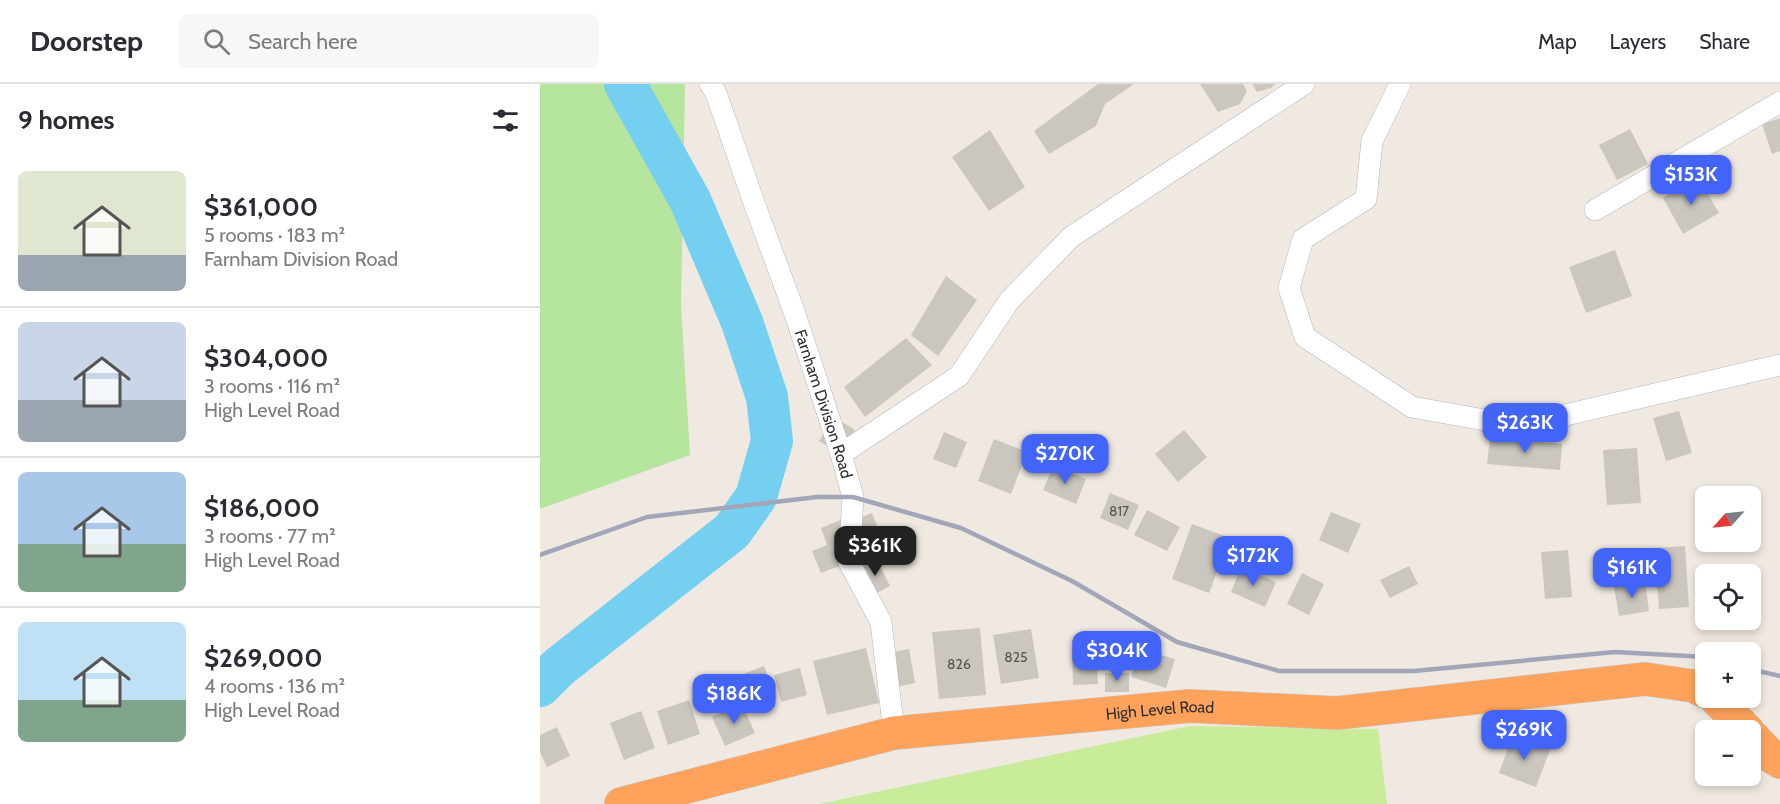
<!DOCTYPE html>
<html lang="en">
<head>
<meta charset="utf-8">
<style>
  :root { --surface:#fff; --page:#f7f7f7; --text:#2b2b33; --muted:#7c7c81; --line:#e1e1e2; --accent:#4264fb }
  body { margin:0; font-family:Cabin,sans-serif; background:var(--page); color:var(--text); height:100vh; display:flex; flex-direction:column; font-size:22px; white-space:nowrap }
  * { box-sizing:border-box; margin:0 }
  p { font-size:20px; color:var(--muted) }
  .icon { flex:none; width:33px; height:33px; fill:none; stroke:currentColor; stroke-width:2; stroke-linecap:round; stroke-linejoin:round }
  .map { position:relative; flex:1; overflow:hidden }
  .side { display:flex; flex-direction:column; background:var(--surface); width:540px }
  .side>* { flex:none }
  .needle { width:39px; rotate:243deg }
  .tools { position:absolute; left:1155px; top:402px; display:grid; gap:12px }
  .tools a { display:grid; place-items:center; width:66px; height:66px; border-radius:9px; background:var(--surface); box-shadow:0 3px 9px #0003; font-size:30px }
  .price { position:absolute; translate:-50% -51px; padding:0 14px; border-radius:12px; background:var(--accent); color:#fff; font-size:20px; line-height:39px; filter:drop-shadow(0 2px 3px #0008) }
  .price::after { content:''; position:absolute; left:50%; top:36px; width:18px; height:14px; margin-left:-9px; background:inherit; clip-path:polygon(0 0,100% 0,50% 100%) }
  .price.on { background:#222; color:#fff }
  ul { padding:0; list-style:none }
  li { display:flex; align-items:center; gap:18px; height:150px; padding:0 18px }
  li+li { border-top:2px solid var(--line) }
  li span { display:grid; place-items:center; flex:none; width:168px; height:120px; border-radius:9px; color:#555 }
  li>.icon { margin-inline-start:auto }
  span .icon { width:72px; height:72px; fill:#fffc; stroke-width:1 }
  li b { font-size:26px }
  h2 { display:flex; justify-content:space-between; align-items:center; height:72px; padding:0 18px; font-size:26px }
  header { display:flex; align-items:center; gap:36px; box-sizing:border-box; height:84px; padding:0 30px; background:var(--surface); border-bottom:2px solid var(--line) }
  header strong { font-size:28px }
  nav { display:flex; gap:33px; margin-inline-start:auto; font-size:21px }
  .search { width:420px; height:54px; background:var(--page); display:flex; align-items:center; gap:15px; box-sizing:border-box; padding:0 21px; border-radius:9px; color:var(--muted); font-size:22px }
  main { display:flex; flex:1; min-height:0 }
  .map>svg:first-child { display:block }
  .green { fill:#b6e59e }
  .pitch { fill:#c9ec9a }
  .lines { fill:none; stroke-linecap:round; stroke-linejoin:round }
  .river { stroke:#75cff0; stroke-width:42 }
  .building { fill:#cbc7bf }
  .street-casing { stroke:#b4b7c1; stroke-width:22 }
  .highway-casing { stroke:#c9c9c9; stroke-width:34 }
  .street { stroke:#fff; stroke-width:21 }
  .highway { stroke:#ffa35c; stroke-width:33 }
  .rail { stroke:#a3a6b8; stroke-width:4.5 }
  .labels { text-anchor:middle; stroke-width:5; stroke-linejoin:round; paint-order:stroke }
  .number-label { font-size:14px; fill:#555452 }
  .street-label { font-size:16px; fill:#2e2e2e; stroke:#fff }
</style>
</head>
<body>
<header>
<strong>Doorstep</strong>
<div class="search"><svg class="icon" aria-label="search" viewBox="0 0 24 24"><circle cx="10" cy="10" r="6"/><path d="M15 15l6 6"/></svg>Search here</div>
<nav><a>Map</a><a>Layers</a><a>Share</a></nav>
</header>
<main>
<section class="side">
<h2>9 homes<svg class="icon" aria-label="filters" viewBox="0 0 24 24"><path d="M4 7h16M4 17h16"/><circle cx="9" cy="7" r="2"/><circle cx="15" cy="17" r="2"/></svg></h2>
<ul>
<li><span style="background:linear-gradient(#dfe7d0 70%,#9aa5b1 0)"><svg class="icon" aria-label="home" viewBox="0 0 24 24"><path d="M3 11l9-7 9 7M6 9v11h12V9"/></svg></span><div><b>$361,000</b><p>5 rooms · 183 m²</p><p>Farnham Division Road</p></div></li>
<li><span style="background:linear-gradient(#c9d6e8 65%,#9aa5b1 0)"><svg class="icon" aria-label="home" viewBox="0 0 24 24"><path d="M3 11l9-7 9 7M6 9v11h12V9"/></svg></span><div><b>$304,000</b><p>3 rooms · 116 m²</p><p>High Level Road</p></div></li>
<li><span style="background:linear-gradient(#a9c7e8 60%,#7fa58c 0)"><svg class="icon" aria-label="home" viewBox="0 0 24 24"><path d="M3 11l9-7 9 7M6 9v11h12V9"/></svg></span><div><b>$186,000</b><p>3 rooms · 77 m²</p><p>High Level Road</p></div></li>
<li><span style="background:linear-gradient(#bfe0f5 65%,#7fa58c 0)"><svg class="icon" aria-label="home" viewBox="0 0 24 24"><path d="M3 11l9-7 9 7M6 9v11h12V9"/></svg></span><div><b>$269,000</b><p>4 rooms · 136 m²</p><p>High Level Road</p></div></li>
</ul>
</section>
<div class="map">
<svg width="1240" height="720" viewBox="0 0 1240 720">
  <rect width="100%" height="100%" fill="#efe9e1"/>
  <!-- green -->
  <path class="green" d="M0,0h145l-4,222 9,149 -150,54z"/>
  <!-- pitch -->
  <path class="pitch" d="M650,642l188,3 9,75h-568z"/>
  <g class="lines">
    <!-- river -->
    <path class="river" d="M0,602l19,-19 173,-136 24,-34 16,-56 -5,-44 -25,-75 -52,-122 -65,-116"/>
  </g>
  <!-- building -->
  <path class="building" d="M558,0h36l-29,20 -9,22 -47,28 -15,-23z
    M660,0h43l4,7 -7,13 -22,8z
    M712,0h23l-4,4 -14,4z
    M1240,34v33l-8,3 -10,-30z
    M1090,45l18,35 -31,16 -18,-35z
    M450,46l35,57 -36,24 -37,-54z
    M1158,93l21,36 -36,21 -20,-36z
    M1075,166l17,46 -46,17 -17,-46z
    M406,192l31,24 -39,56 -27,-21z
    M366,254l26,27 -67,52 -21,-30z
    M1139,327l13,42 -26,8 -13,-43z
    M294,333l21,13 -14,24 -22,-13z
    M644,346l23,27 -29,25 -23,-28z
    M404,348l23,10 -11,26 -23,-9z
    M950,353l72,7 -2,26 -73,-6z
    M454,355l33,13 -16,42 -33,-13z
    M1097,364l4,55 -34,2 -4,-55z
    M514,381l32,14 -10,25 -33,-14z
    M570,409l29,12 -11,25 -28,-12z
    M607,426l33,17 -13,24 -33,-16z
    M791,428l30,12 -13,29 -29,-13z
    M332,429l11,28 -16,7 -12,-28z
    M310,432l15,40 -44,17 -9,-22 15,-6 -6,-17z
    M652,440l38,14 -21,55 -37,-14z
    M1145,462l4,61 -30,2 -4,-61z
    M1028,466l4,47 -27,2 -4,-47z
    M336,474l14,28 -17,9 -14,-27z
    M869,482l9,18 -28,14 -10,-18z
    M701,483l35,15 -11,25 -34,-15z
    M762,489l22,11 -15,31 -22,-11z
    M1105,498l4,29 -30,5 -5,-29z
    M440,544l6,67 -47,4 -7,-67z
    M491,545l8,49 -38,6 -8,-49z
    M326,564l13,55 -52,12 -14,-54z
    M556,564l2,36 -25,1 -1,-35z
    M369,565l6,34 -29,6 -7,-34z
    M600,565l35,10 -9,29 -35,-11z
    M224,582l11,29 -25,10 -12,-29z
    M260,584l7,27 -26,7 -7,-27z
    M565,589h24v19h-24z
    M149,616l11,34 -32,11 -11,-34z
    M202,620l13,29 -30,13 -13,-29z
    M101,627l14,37 -31,12 -14,-37z
    M17,643l13,29 -23,11 -7,-15v-17z
    M973,651l37,15 -14,37 -37,-14z"/>
  <g class="lines">
    <defs>
      <g id="street">
        <path id="s1" d="M170,0l6,9 37,107 42,114 46,140 12,43 -4,65 32,60 13,111"/>
        <path d="M860,0l-28,57 -6,58 -63,40 -14,49 16,49 107,70 106,19 262,-61"/>
        <path d="M1055,126l185,-108"/>
        <path d="M301,370l118,-78 50,-75 62,-64 233,-153"/>
      </g>
      <g id="highway">
        <path d="M1175,614l32,32"/>
        <path d="M1210,650l22,23 8,5"/>
        <path id="s2" d="M81,720l273,-71 296,-27 147,7 308,-34 48,7 13,6"/>
      </g>
    </defs>
    <!-- street casing -->
    <use href="#street" class="street-casing"/>
    <!-- highway casing -->
    <use href="#highway" class="highway-casing"/>
    <!-- street -->
    <use href="#street" class="street"/>
    <!-- highway -->
    <use href="#highway" class="highway"/>
    <!-- rail -->
    <path class="rail" d="M0,471l107,-38 170,-20h36l108,31 111,53 105,61 102,29h135l201,-19 91,5
      M1210,585l30,7"/>
  </g>
  <g class="labels">
    <!-- number labels -->
    <g class="number-label">
      <text x="579" y="432">817</text>
      <text x="476" y="578">825</text>
      <text x="419" y="585">826</text>
    </g>
    <!-- street labels -->
    <g class="street-label">
      <text dy="6" stroke="none"><textPath href="#s1" startOffset="340">Farnham Division Road</textPath></text>
      <text dy="6" stroke="none"><textPath href="#s2" startOffset="549">High Level Road</textPath></text>
    </g>
  </g>
</svg>
<div class="tools">
<a><svg class="needle" viewBox="-14 -14 28 28"><path d="M0-13l5 13h-10z" fill="#e53935"/><path d="M0 13l5-13h-10z" fill="#7c7c81"/></svg></a>
<a><svg class="icon" aria-label="locate" viewBox="0 0 24 24"><circle cx="12" cy="12" r="6"/><path d="M12 2v4M12 18v4M2 12h4M18 12h4"/></svg></a>
<a>+</a>
<a>−</a>
</div>
<b class="price" style="left:1151px;top:122px">$153K</b>
<b class="price" style="left:985px;top:370px">$263K</b>
<b class="price" style="left:525px;top:401px">$270K</b>
<b class="price on" style="left:335px;top:493px">$361K</b>
<b class="price" style="left:713px;top:503px">$172K</b>
<b class="price" style="left:1092px;top:515px">$161K</b>
<b class="price" style="left:577px;top:598px">$304K</b>
<b class="price" style="left:194px;top:641px">$186K</b>
<b class="price" style="left:984px;top:677px">$269K</b>
</div>
</main>
</body>
</html>
